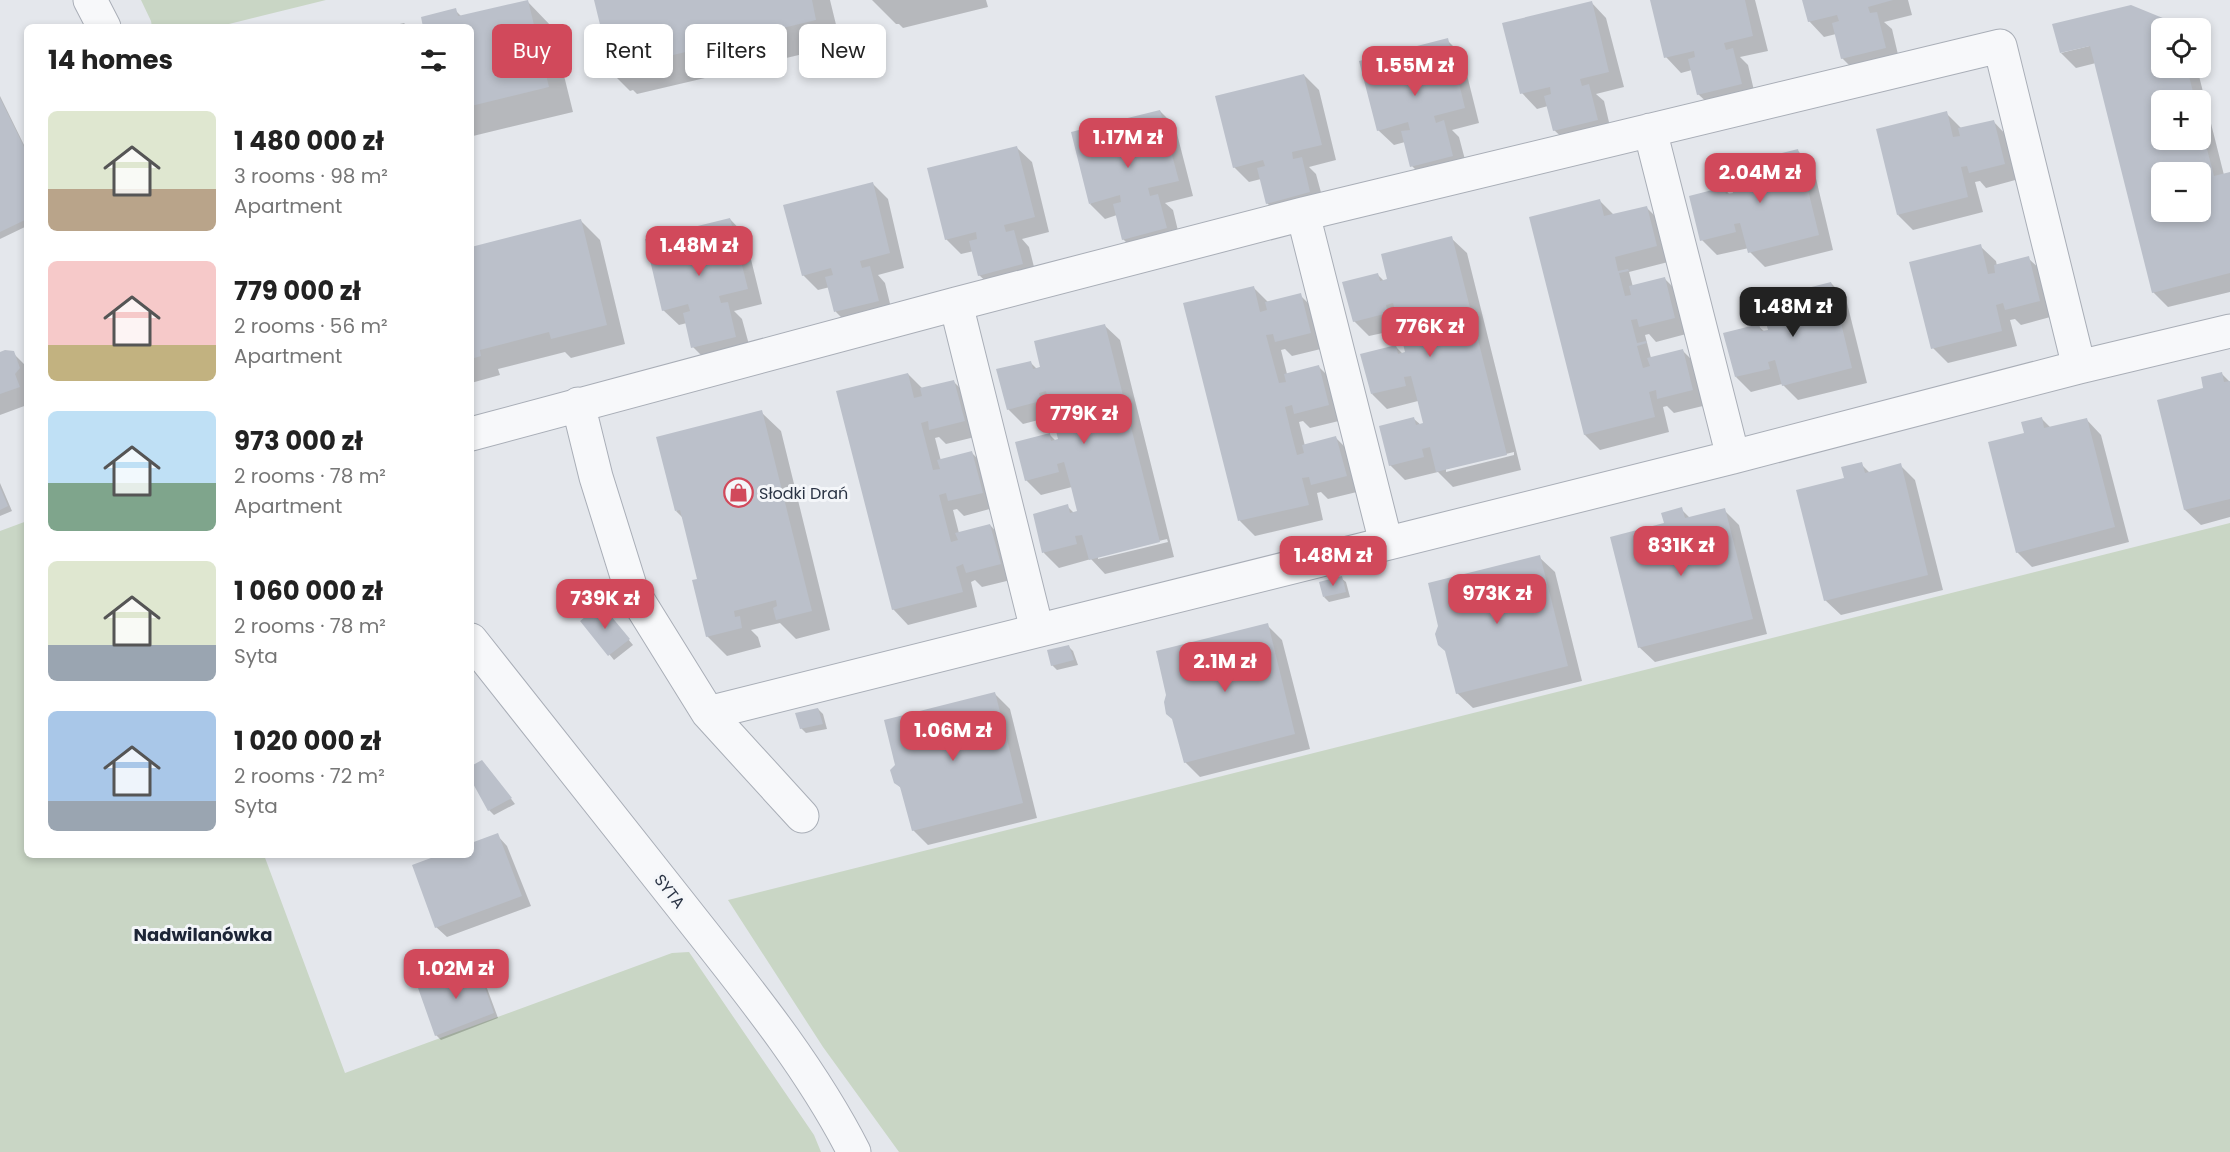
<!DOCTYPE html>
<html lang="en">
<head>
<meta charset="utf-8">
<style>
  :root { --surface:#fff; --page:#f6f6f6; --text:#222; --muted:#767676; --accent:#d1495b }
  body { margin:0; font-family:Poppins,sans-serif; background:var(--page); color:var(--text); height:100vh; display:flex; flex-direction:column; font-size:22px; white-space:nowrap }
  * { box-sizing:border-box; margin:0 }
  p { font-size:20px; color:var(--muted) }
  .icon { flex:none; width:33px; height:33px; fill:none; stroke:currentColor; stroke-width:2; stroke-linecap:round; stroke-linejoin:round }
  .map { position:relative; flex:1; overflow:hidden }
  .panel { position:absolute; left:24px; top:24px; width:450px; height:834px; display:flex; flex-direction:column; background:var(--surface); border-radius:9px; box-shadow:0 3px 9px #0003 }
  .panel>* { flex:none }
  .hud { position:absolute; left:492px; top:24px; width:570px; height:54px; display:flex; gap:12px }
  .buttons { position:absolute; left:2151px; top:18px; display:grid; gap:12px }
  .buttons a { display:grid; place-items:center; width:60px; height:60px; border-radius:9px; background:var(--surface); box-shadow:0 3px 9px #0003; font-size:30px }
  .price { position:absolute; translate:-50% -51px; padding:0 14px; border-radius:12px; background:var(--accent); color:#fff; font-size:20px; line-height:39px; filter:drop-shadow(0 2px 3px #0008) }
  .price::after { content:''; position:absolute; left:50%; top:36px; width:18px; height:14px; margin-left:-9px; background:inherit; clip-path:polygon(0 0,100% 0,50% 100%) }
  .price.active { background:#222; color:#fff }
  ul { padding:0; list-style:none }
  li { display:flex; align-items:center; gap:18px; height:150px; padding:0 24px }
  li span { display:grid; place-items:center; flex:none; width:168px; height:120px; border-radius:9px; color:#555 }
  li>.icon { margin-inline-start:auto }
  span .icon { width:72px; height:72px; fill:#fffc; stroke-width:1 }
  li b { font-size:26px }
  h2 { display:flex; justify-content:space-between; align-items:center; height:72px; padding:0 24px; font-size:26px }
  .pill { padding:0 21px; border-radius:9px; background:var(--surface); box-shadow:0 3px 9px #0003; font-size:21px; line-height:54px }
  .pill.active { background:var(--accent); color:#fff }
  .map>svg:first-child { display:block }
  .green { fill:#c9d6c5 }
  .shadow { fill:#0003; fill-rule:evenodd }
  .building { fill:#bbc0ca; fill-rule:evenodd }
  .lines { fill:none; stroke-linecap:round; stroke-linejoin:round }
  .minor-casing { stroke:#a9aeb7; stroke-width:35 }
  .minor { stroke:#f7f8fa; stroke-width:33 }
  .labels { text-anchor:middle; stroke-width:6; stroke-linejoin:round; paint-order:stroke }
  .poi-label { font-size:16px; fill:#2b3445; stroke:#f4f6f9; text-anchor:start }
  .street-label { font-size:16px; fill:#2b3445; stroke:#f4f6f9 }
  .neighbourhood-label { font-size:18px; font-weight:bold; fill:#1d2536; stroke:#f4f6f9 }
</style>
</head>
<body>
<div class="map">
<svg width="2230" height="1152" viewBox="0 0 2230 1152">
  <rect width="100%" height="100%" fill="#e4e7ec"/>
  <!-- green -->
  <path class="green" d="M141,0h185l-109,27h-65l-1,-6z
    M27,521v334h237l81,218 327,-120 17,-1 125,183 7,17h-821v-621z
    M2230,523v629h-1331l-76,-105 -95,-147z"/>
  <!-- shadow -->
  <path class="shadow" d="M596,0h234l11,45 -101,24 -9,-9 -12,3 3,11 -85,20 -4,-4 -3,1 -25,-25 1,-23z
    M872,0h114l2,7 -85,21 -4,-4h-3z
    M1651,0h104l13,51 -28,6 8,8 8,34 -42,10 -16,-15 -6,-24 -11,3 -15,-16z
    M1804,0h104l4,15 -28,7 8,7 8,34 -43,10 -15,-15 -6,-24 -12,3 -15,-16z
    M527,1l25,26 21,85 -100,24 -2,-1v-108h-46l30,-17 7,7z
    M1591,2l15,16 18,69 -28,7 8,7 8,34 -42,10 -16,-15 -6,-24 -11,3 -15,-16z
    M404,23l4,4h-21z
    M2175,25l3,3h-16v40h35l27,107 6,-1v118l-62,15 -15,-15 -57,-229 -20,5 -15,-15zM2162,100h38v40h-38zM2162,172h38v40h-38z
    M1447,40l15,15 17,68 -27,7 7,7 9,34 -41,10 -15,-15 -7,-24 -11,3 -16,-15z
    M1304,75l15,15 17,70 -27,7 7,7 9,33 -43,11 -15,-15 -6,-24 -12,3 -15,-15z
    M0,96l27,55v75l-27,13z
    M1160,111l15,15 18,70 -28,7 8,7 8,33 -43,11 -15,-15 -6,-24 -12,4 -15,-15z
    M1946,113l16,16 31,-8 15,16 11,42 -33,9 -6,-7 -5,1 8,30 -70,18 -15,-15z
    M1016,147l16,15 17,70 -27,7 7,8 8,32 -42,11 -16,-15 -5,-24 -13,3 -15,-15z
    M1798,151l15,15 20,84 -68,17 -15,-15 -1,-4 -32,7 -15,-15 22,-52 6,7 5,-1z
    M872,183l16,16 16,69 -26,7 7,8 8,33 -42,11 -15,-15 -6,-25 -12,3 -15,-15z
    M1600,201l14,14 32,-8 15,15 11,39 -43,11 4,15 32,-8 15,15 10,39 -34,9 -7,-8 -4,1 6,23 32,-7 10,10 14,44 -33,8 -7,-7 -4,1 6,25 -69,18 -15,-15 -10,-39z
    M730,219l15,16 17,69 -28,7 8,8 9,33 -43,10 -15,-15 -6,-24 -8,2 -16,-15z
    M580,220l20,20 25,104 -54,14 -6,-6 -67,17 2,6 -29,8v-135z
    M1451,238l16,15 54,217 -68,17 -15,-15 -33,8 -15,-15 24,-46 7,6h4l-7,-24 -31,8 -15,-15 24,-47 7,7 4,-1 -6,-24 -32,7 -15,-15 23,-47 8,8zM1514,452v3l-68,17v-3z
    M1980,246l16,15 1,5 31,-8 16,15 10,43 -33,9 -6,-6 -5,1 7,26 -69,17 -15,-15z
    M1831,283l15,16 21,84 -69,17 -16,-16 -31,8 -15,-15 22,-51 7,6 4,-1z
    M1254,288l14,14 32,-7 15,15 10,38 -33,8 -7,-7 -4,1 6,24 31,-8 16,16 9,38 -33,8 -7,-7 -4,1 6,24 31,-8 15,15 10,38 -33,8 -7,-7 -4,1 6,27 -68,16 -15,-15 -55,-216z
    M1104,325l16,15 54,217 -69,17 -14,-15 -32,9 -15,-15 -10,-38 33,-9 7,7 4,-1 -6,-25 -31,8 -15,-15 23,-46 7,7 4,-1 -6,-24 -31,8 -15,-15 22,-47 7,7zM1167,539l1,3 -70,17v-3z
    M0,353h13l14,14v38l-27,10z
    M2221,373l9,9v135l-29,8 -16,-15 20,-121z
    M908,374l15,15 31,-7 15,15 10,39 -33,8 -7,-7 -4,1 6,23 31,-8 15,15 10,39 -33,9 -7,-7 -4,1 6,23 31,-8 15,16 10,38 -33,8 -7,-7 -4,2 6,25 -69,18 -15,-16z
    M761,412l20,19 49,199 -34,9 -16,-16 -29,7 7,7 3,10 -34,9 -20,-20 -8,-55 -16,-63 -7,-7z
    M2042,419l9,9 35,-9 15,16 28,107 -97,25 -15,-15 8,-118z
    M1861,464l9,9 30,-8 15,15 28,110 -102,25 -16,-15 21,-121z
    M0,483l12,28 -12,5z
    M1681,509l9,9 34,-8 15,15 28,109 -112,28 -16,-15 27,-123z
    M1539,557l16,15 27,109 -109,27 -16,-15z
    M1341,578l5,4 4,15 -21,5 -5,-5z
    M605,611l28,34 -19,15 -32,-39z
    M1267,625l15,15 28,109 -110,28 -15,-15 -11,-43z
    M1068,646l5,5 5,14 -21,5 -5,-5z
    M995,694l15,15 27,109 -109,27 -15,-15 -10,-40 -8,-8z
    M818,709l5,5 4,15 -21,4 -5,-5z
    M487,767l28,37 -21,11 -5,-5 -18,-33v-9z
    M497,835l10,11 24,60 -84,31 -11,-10 8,-72h27v-10z
    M476,967l5,5 17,46 -57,22 -5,-5z"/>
  <!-- building -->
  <path class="building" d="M528,0l21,87 -78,19v-79h-48l-2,-10 35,-9 2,8z
    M594,0h218l4,20 -103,25 -2,-11 -16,4 3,11 -87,21 -2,-5 -5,1 -6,-23 6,-2z
    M1650,0h95l8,36 -29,7 2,7 7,-2 9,36 -45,11 -9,-36 7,-2 -1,-6 -30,7z
    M1802,0h91l-25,7 2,6 7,-1 9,36 -45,11 -9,-36 7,-2 -2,-6 -29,7z
    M1592,1l17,71 -29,7 2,7 7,-2 9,36 -45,11 -9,-35 7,-2 -1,-7 -30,7 -18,-71z
    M2131,5l44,18 2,5h-15v40h25l8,32h-33v40h38l1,-14 13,50 16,-4v101l-78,20 -62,-247 -30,7 -8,-29zM2162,172h38v40h-38z
    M1448,38l17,70 -31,8 2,7 8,-3 9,36 -43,11 -9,-36 9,-1 -2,-8 -31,9 -18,-70z
    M1304,74l18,71 -30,7 1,7 9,-2 8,35 -44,12 -9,-36 8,-2 -2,-6 -30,8 -18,-72z
    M0,98l27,55v66l-27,13z
    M1160,110l19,71 -31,7 2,8 8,-2 9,34 -45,12 -9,-36 8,-2 -1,-7 -31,9 -18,-72z
    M1947,111l6,26 7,-1 -2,-8 36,-8 11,44 -36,9 -2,-7 -6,1 7,30 -71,18 -21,-86z
    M1017,146l18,71 -31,8 2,7 8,-2 9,34 -45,12 -9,-35 8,-2 -1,-7 -31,8 -18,-72z
    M1798,149l21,86 -71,18 -8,-30 -6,1 2,8 -36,9 -11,-45 35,-9 2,7 7,-1 -7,-26z
    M873,182l17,71 -30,8 2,7 8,-2 9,35 -45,11 -9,-35 8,-2 -2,-7 -29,8 -19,-71z
    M1600,199l4,17 43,-10 10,40 -42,11 3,14 10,-2 1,2 -10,2 6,23 6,-1 -2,-9 36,-9 10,41 -36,9 -2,-8 -6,1 6,23 9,-2 1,2 -10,3 6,22 7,-2 -3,-8 36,-9 10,41 -36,9 -1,-9 -7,2 6,25 -71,18 -55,-218z
    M730,218l18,71 -29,7 2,7 7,-1 8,35 -45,11 -8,-35 7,-2 -2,-7 -26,7 -17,-72z
    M581,219l26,106 -56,14 -2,-7 -69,18 1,6 -10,3v-112z
    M1452,236l55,219 -71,17 -6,-25 -8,2 2,8 -35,9 -10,-40 35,-9 2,8 7,-2 -6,-24 -6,-23 -7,1 2,9 -35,8 -11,-40 36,-9 2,9 7,-2 -12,-49 -7,2 2,8 -35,9 -11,-40 36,-9 2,8 7,-2 -6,-25z
    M1981,244l7,30 7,-1 -1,-8 35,-9 11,45 -35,9 -2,-7 -7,2 6,26 -71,18 -22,-87z
    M1831,282l21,86 -70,18 -7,-26 -7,2 2,7 -35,8 -12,-44 36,-9 2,7 7,-1 -8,-30z
    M1254,286l6,26 7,-2 -2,-8 36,-9 10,40 -36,9 -2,-8 -7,1 13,48 7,-1 -2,-8 35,-9 10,40 -35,9 -2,-9 -7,2 6,25 6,23 7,-2 -2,-8 34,-9 11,40 -36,9 -2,-8 -7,1 7,27 -71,16 -55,-218z
    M1105,324l55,218 -71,18 -7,-25 -7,1 2,8 -35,9 -9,-39 35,-10 2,9 7,-2 -6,-24 -7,-25 -7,2 2,8 -34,9 -10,-39 35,-9 1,8 7,-2 -12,-48 -7,2 2,8 -34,9 -11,-41 35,-8 2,8 7,-2 -6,-26z
    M5,350l9,1 6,17 -5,6 5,13 -20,7v-42z
    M2222,372l2,10 6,-1v118l-46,11 -27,-110 46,-12 -2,-11z
    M908,373l6,25 8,-2 -2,-8 34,-8 11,41 -36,9 -1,-9 -7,2 12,47 7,-1 -3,-9 35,-9 11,42 -35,8 -2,-8 -7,2 12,47 7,-2 -3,-7 35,-9 11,40 -35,9 -3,-9 -7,3 7,25 -71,18 -56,-219z
    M762,410l50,201 -36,9 -3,-12 4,-2 -1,-6 -42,11 1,6 5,-1 2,12 -36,9 -14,-57 5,-1 -17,-69 -5,1 -19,-74z
    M2042,417l2,11 43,-10 28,109 -99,26 -28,-111 36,-9 -3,-11z
    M1862,462l3,11 36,-10 27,112 -104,26 -28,-111 48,-12 -3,-11z
    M0,487l8,19 -8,4z
    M1682,507l3,11 40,-10 28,111 -115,29 -28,-111 54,-14 -3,-10z
    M1540,555l28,111 -112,28 -11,-43 -7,-6 -3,-11 3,-8 -10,-43z
    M1342,576l4,16 -23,5 -4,-15z
    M601,604l29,35 -22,17 -28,-35z
    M1268,623l27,111 -111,29 -12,-44 -6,-5 -2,-12 2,-7 -10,-44z
    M1069,645l5,15 -23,6 -4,-16z
    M995,692l28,111 -111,28 -12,-44 -6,-4 -4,-13 5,-5 -11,-45z
    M818,708l5,16 -23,5 -5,-16z
    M482,760l30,38 -24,13 -17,-31v-14z
    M498,833l24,63 -87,32 -23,-63 27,-10h32v-12z
    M477,965l17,48 -59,23 -17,-48z"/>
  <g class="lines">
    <defs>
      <path id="minor" d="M90,0l14,27
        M1650,130l83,327
        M1303,214l83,329
        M956,304l81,326
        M578,404l18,73 35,112 77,124 94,103
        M471,434l485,-130 347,-90 697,-168 79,321
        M471,640c69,88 139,176 209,264 62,79 128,158 174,248
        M708,713l1025,-256 346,-90 151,-36"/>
    </defs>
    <!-- minor casing -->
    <use href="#minor" class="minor-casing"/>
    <!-- minor -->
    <use href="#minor" class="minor"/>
  </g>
  <!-- icons -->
  <defs>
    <symbol id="shop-ring" viewBox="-11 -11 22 22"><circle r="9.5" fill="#f4f6f9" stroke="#d1495b" stroke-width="1.5"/><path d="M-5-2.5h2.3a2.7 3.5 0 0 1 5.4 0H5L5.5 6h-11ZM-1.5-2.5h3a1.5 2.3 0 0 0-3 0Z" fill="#d1495b"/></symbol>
  </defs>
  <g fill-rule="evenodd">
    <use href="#shop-ring" x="722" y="476" width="33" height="33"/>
  </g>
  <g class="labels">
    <!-- poi labels -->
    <g class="poi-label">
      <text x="759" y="499">Słodki Drań</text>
    </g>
    <!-- street labels -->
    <g class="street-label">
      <text transform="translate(670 891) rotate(52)" y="6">SYTA</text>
    </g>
    <!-- neighbourhood labels -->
    <g class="neighbourhood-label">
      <text x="203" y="941">Nadwilanówka</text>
    </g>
  </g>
</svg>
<div class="buttons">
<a><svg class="icon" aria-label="locate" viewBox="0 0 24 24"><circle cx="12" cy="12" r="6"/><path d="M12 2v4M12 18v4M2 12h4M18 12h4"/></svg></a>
<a>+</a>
<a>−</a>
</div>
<b class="price" style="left:1415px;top:97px">1.55M zł</b>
<b class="price" style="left:1128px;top:169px">1.17M zł</b>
<b class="price" style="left:1760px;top:204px">2.04M zł</b>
<b class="price" style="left:699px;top:277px">1.48M zł</b>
<b class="price active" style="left:1793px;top:338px">1.48M zł</b>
<b class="price" style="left:1430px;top:358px">776K zł</b>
<b class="price" style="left:1084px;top:445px">779K zł</b>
<b class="price" style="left:1681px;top:577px">831K zł</b>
<b class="price" style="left:1333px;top:587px">1.48M zł</b>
<b class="price" style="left:1497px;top:625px">973K zł</b>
<b class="price" style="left:605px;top:630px">739K zł</b>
<b class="price" style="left:1225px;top:693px">2.1M zł</b>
<b class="price" style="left:953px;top:762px">1.06M zł</b>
<b class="price" style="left:456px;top:1000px">1.02M zł</b>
<div class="hud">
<a class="pill active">Buy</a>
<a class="pill">Rent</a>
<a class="pill">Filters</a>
<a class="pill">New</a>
</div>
<section class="panel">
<h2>14 homes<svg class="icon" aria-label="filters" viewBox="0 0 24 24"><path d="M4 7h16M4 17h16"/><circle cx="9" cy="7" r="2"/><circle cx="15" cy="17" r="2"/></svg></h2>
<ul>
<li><span style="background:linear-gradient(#dfe7d0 65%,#b9a48a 0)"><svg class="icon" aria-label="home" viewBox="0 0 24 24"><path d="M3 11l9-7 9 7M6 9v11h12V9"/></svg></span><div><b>1 480 000 zł</b><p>3 rooms · 98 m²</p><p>Apartment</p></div></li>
<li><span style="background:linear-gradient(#f6c9c9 70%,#c2b280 0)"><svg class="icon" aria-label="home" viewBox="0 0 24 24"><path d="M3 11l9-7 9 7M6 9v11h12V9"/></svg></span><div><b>779 000 zł</b><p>2 rooms · 56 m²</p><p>Apartment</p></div></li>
<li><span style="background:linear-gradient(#bfe0f5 60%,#7fa58c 0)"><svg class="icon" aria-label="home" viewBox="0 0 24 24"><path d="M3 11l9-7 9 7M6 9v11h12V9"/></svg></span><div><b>973 000 zł</b><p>2 rooms · 78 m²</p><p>Apartment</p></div></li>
<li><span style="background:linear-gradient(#dfe7d0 70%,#9aa5b1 0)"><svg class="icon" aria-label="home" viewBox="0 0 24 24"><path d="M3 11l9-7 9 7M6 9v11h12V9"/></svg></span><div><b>1 060 000 zł</b><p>2 rooms · 78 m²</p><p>Syta</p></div></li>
<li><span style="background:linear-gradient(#a9c7e8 75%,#9aa5b1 0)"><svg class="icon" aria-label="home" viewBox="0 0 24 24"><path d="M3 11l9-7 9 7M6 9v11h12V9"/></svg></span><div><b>1 020 000 zł</b><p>2 rooms · 72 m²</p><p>Syta</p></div></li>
</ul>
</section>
</div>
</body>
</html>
